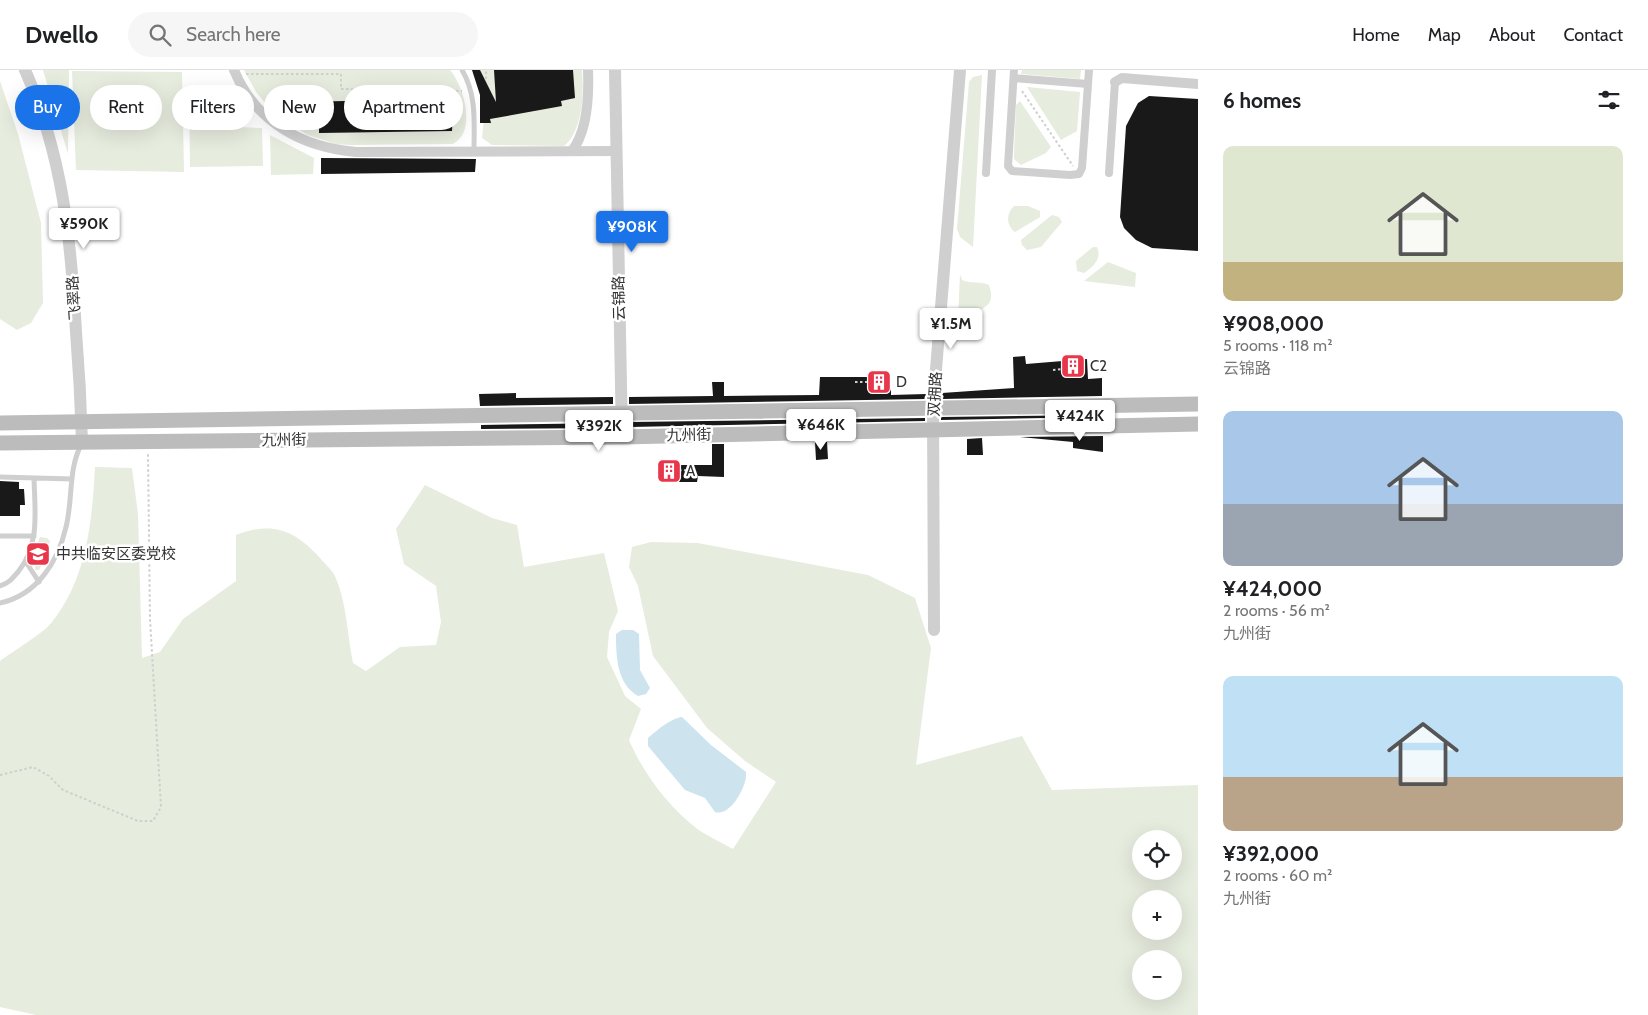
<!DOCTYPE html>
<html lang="en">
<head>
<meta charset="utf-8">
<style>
  :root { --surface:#fff; --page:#f6f6f6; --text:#202124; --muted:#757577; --line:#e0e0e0; --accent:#1a73e8 }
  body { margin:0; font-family:Cabin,"Noto Sans SC",sans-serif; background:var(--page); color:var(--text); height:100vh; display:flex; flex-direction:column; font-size:19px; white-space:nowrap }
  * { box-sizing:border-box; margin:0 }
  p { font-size:16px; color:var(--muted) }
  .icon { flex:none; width:28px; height:28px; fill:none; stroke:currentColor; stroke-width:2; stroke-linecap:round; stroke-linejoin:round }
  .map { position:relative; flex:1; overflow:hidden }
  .side { display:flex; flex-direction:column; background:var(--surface); width:450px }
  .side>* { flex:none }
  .banner { position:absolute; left:15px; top:15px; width:475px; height:45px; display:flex; gap:10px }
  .tools { position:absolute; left:1132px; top:760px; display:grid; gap:10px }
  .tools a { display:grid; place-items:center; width:50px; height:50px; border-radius:50%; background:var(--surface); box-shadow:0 5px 20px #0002; font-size:25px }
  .price { position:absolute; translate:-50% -42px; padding:0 11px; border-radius:5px; background:#fff; color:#222; font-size:16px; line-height:32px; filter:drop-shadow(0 1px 2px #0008) }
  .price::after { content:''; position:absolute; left:50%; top:30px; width:15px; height:11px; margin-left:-8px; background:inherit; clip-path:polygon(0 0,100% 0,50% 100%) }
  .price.active { background:var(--accent); color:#fff }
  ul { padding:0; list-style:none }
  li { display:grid; align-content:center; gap:10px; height:265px; padding:0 25px }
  li span { display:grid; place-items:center; height:155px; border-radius:10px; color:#555 }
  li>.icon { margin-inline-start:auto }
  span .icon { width:90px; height:90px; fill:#fffc; stroke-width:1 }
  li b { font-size:21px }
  h2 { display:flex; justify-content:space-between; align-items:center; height:60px; padding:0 25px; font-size:21px }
  .chip { padding:0 18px; border-radius:22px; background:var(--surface); box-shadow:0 5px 20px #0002; font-size:18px; line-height:45px }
  .chip.active { background:var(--accent); color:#fff }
  header { display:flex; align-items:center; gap:30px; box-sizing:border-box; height:70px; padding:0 25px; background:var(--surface); border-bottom:1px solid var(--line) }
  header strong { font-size:24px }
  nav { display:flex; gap:28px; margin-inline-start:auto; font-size:18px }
  .search { width:350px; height:45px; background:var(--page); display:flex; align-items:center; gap:12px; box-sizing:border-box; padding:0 18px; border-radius:28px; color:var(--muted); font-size:19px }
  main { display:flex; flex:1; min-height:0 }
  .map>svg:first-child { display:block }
  .green { fill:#e6ecde; fill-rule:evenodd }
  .water { fill:#cde3ee }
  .building { fill:#191919 }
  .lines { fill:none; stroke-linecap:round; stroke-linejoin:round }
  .path { stroke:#cfcfcf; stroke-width:2; stroke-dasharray:2.5 2.5; stroke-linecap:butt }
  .service { stroke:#cfcfcf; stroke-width:5 }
  .pedestrian { stroke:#cfcfcf; stroke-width:8 }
  .minor { stroke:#cfcfcf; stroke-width:10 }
  .tertiary { stroke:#cfcfcf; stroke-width:12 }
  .secondary { stroke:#bcbcbc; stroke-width:15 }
  .labels { text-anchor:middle; stroke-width:5; stroke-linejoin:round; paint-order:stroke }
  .street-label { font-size:15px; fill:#323232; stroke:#fff }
  .poi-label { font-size:15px; fill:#323232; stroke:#fff; text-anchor:start }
</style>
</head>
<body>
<header>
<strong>Dwello</strong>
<div class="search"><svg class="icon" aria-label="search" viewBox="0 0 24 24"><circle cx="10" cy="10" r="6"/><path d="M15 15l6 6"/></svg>Search here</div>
<nav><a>Home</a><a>Map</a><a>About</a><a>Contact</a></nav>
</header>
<main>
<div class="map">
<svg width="1198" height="945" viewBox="0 0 1198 945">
  <rect width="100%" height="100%" fill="#fff"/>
  <!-- green -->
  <path class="green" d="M43,0h26l-1,84z
    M244,0h206c14,16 27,62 3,74l-103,1 -14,-1 -28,-9 -33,-20 -19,-23z
    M478,0h104c2,22 1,61 -18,76l-72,-1 -10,-7 4,-42z
    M1022,0h59l-1,9 -59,-5z
    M72,1l110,1 2,100 -108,-2z
    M982,5l-9,172 -13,-10 -3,-8 12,-147 4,-5z
    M0,11l18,53 23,89 2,80 -12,20 -14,7 -17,-11z
    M1027,17l53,5 -3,39 -16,9z
    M189,19h45l1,38 27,1 1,38 -73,1z
    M1020,31l31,46 -5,6 -25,12 -7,-6v-6l2,-48z
    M270,65l44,23 -1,16 -42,1z
    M1014,136h14l12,5v6l-25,15c-9,-7 -9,-18 -1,-26z
    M1052,145l7,2 3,5 -21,25 -14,3 -5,-5 -1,-5z
    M1093,177h4c5,12 -3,19 -13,26l-7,-2 -1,-10z
    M1108,192l28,11 -1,14 -51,-6z
    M960,204l2,6c9,4 18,1 27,5 9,27 -13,21 -23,35 -5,7 -7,15 -9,22z
    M95,397l37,1 6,46 4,144 18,-6 23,-33 53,-38v-46c36,-14 59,-5 84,23 5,6 12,12 15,18 12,27 12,58 18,87l13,8 34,-24 36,-2 5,-23 -5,-36 -32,-22 -8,-35 29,-44 67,33 25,7 7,42 80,-14 14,58 -9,21 -2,25 18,39 16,13 -12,31c14,33 39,66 67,88 11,8 25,14 37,21l43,-67 -31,-21 -38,-33 -54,-72 -15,-70 -9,-19 3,-20 19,-5 47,1 170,32 47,23 16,50 -15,117 106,-29 30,54 146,-5v230h-1162l-36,-8v-346c13,-10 43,-27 52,-39 35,-44 40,-100 43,-155zM1141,769h33v32h-33zM1141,829h33v32h-33zM1141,889h33v32h-33z
    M40,467l7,1 3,3 -4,15 -7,14h-4l1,-23z"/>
  <!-- water -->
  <path class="water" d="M622,560h11l6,4 1,36 10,18 -4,6 -8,2c-21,-12 -22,-39 -22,-62z
    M682,647l29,28 35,27c2,12 -15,45 -31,40l-10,-14 -20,-8 -37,-44v-8c8,-7 23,-20 34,-21z"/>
  <!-- building -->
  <path class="building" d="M472,0h8l16,32 -2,-32h79l2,28 -14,3 1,5 -72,13 1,4h-11v-28z
    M1149,26l49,3v152l-46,-3 -16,-8 -12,-12 -4,-11 6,-91 12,-23z
    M439,29l1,15h13l-1,17 -133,2v-14l-22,-1 1,-16z
    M321,88l155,1 -1,13 -154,2z
    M1025,286l1,8 61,-5 1,20 14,-1v18l-160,3v-6l72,-5 -1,-31z
    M820,307h71v18l35,-1v5l-297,5v-7l84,-1 -1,-14h12v14l95,-1z
    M516,323v5l97,-1v7l-133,2 -1,-12z
    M1103,345v2l-162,3v-3z
    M925,348v3l-295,6v-5z
    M614,353v5l-133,1v-4z
    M1103,366v16l-30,-4v-6l-53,-5z
    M982,368l1,17h-16v-16z
    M815,372h12l1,17 -12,1z
    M712,374h12v33l-26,-1 -1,6h-23v-6h-17v-11h55z
    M0,411l19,1v7h5l1,16h-5v11h-20z"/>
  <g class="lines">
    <!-- path -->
    <path class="path" d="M246,4h95v15l121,2
      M486,9v-9
      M1022,21l51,75
      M1053,300l29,-3
      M855,312h33
      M659,401l33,-1
      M0,705l33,-8 16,9 14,14 75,31h15l8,-14 -11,-188 -2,-165"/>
    <!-- service -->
    <path class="service" d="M462,0c15,25 12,53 12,81
      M0,407l72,2
      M0,466h34
      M26,492l13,20
      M0,516c9,-3 12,-7 18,-14 22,-27 17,-60 16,-93
      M0,533c37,-8 58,-41 66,-76 7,-27 2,-57 15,-82"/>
    <!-- pedestrian -->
    <path class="pedestrian" d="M1014,0l-6,96 4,5 58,4 9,-1 3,-6 7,-98
      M1014,8l74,6
      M986,103l6,-103
      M1109,103l6,-91"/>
    <!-- minor -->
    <path class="minor" d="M234,0c22,53 68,77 122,82l260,-1
      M1115,12l7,-4 76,6
      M572,81c16,-21 17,-56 16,-81"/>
    <!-- tertiary -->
    <path class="tertiary" d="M25,0c38,86 46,170 51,262 3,37 5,74 6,110
      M615,0l7,367
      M934,560l-1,-223 27,-337"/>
    <!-- secondary -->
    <path class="secondary" d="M0,353l1198,-19
      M0,373l622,-6 576,-13"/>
  </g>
  <!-- icons -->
  <defs>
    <symbol id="building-square" viewBox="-11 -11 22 22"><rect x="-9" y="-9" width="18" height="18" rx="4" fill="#e8364a" stroke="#fff"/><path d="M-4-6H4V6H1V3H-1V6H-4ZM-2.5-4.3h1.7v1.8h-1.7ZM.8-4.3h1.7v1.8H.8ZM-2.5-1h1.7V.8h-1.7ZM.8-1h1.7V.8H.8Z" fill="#fff"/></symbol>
    <symbol id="school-square" viewBox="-11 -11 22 22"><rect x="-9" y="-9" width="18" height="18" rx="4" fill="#e8364a" stroke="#fff"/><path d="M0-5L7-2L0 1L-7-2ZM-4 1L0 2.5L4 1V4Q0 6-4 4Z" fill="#fff"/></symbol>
  </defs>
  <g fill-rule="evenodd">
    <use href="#building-square" x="1059" y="282" width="28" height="28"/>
    <use href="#building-square" x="865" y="298" width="28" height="28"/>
    <use href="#building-square" x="655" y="387" width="28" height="28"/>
    <use href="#school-square" x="24" y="470" width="28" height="28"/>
  </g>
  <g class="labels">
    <!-- street labels -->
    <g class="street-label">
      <text transform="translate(74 228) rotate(-94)" y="5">飞翠路</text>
      <text transform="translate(619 228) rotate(-91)" y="5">云锦路</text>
      <text transform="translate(935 324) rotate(-87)" y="5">双拥路</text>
      <text transform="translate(689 365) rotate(-1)" y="5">九州街</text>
      <text transform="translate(284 370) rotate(-1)" y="5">九州街</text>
    </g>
    <!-- poi labels -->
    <g class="poi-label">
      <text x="1090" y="301">C2</text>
      <text x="896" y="317">D</text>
      <text x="686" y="406">A</text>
      <text x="56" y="489">中共临安区委党校</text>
    </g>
  </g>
</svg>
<div class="tools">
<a><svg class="icon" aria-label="locate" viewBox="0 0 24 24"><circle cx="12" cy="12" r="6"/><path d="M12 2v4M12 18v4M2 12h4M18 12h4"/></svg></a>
<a>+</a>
<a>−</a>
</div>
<b class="price" style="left:84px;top:180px">¥590K</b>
<b class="price active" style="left:632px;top:183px">¥908K</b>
<b class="price" style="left:951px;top:280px">¥1.5M</b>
<b class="price" style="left:1080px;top:372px">¥424K</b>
<b class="price" style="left:821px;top:381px">¥646K</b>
<b class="price" style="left:599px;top:382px">¥392K</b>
<div class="banner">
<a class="chip active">Buy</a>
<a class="chip">Rent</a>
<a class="chip">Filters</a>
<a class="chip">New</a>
<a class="chip">Apartment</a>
</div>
</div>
<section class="side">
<h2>6 homes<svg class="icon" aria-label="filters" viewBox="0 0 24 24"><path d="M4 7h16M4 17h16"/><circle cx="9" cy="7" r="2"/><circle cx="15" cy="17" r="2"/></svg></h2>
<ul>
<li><span style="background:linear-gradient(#dfe7d0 75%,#c2b280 0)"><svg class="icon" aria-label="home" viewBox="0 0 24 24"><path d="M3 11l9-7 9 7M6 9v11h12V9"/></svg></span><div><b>¥908,000</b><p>5 rooms · 118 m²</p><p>云锦路</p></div></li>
<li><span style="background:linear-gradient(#a9c7e8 60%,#9aa5b1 0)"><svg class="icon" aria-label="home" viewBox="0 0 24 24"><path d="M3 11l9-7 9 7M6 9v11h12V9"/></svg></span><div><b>¥424,000</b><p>2 rooms · 56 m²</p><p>九州街</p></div></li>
<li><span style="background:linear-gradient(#bfe0f5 65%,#b9a48a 0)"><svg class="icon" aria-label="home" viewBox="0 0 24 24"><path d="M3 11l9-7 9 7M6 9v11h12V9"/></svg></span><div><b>¥392,000</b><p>2 rooms · 60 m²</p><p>九州街</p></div></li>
</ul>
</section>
</main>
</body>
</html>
